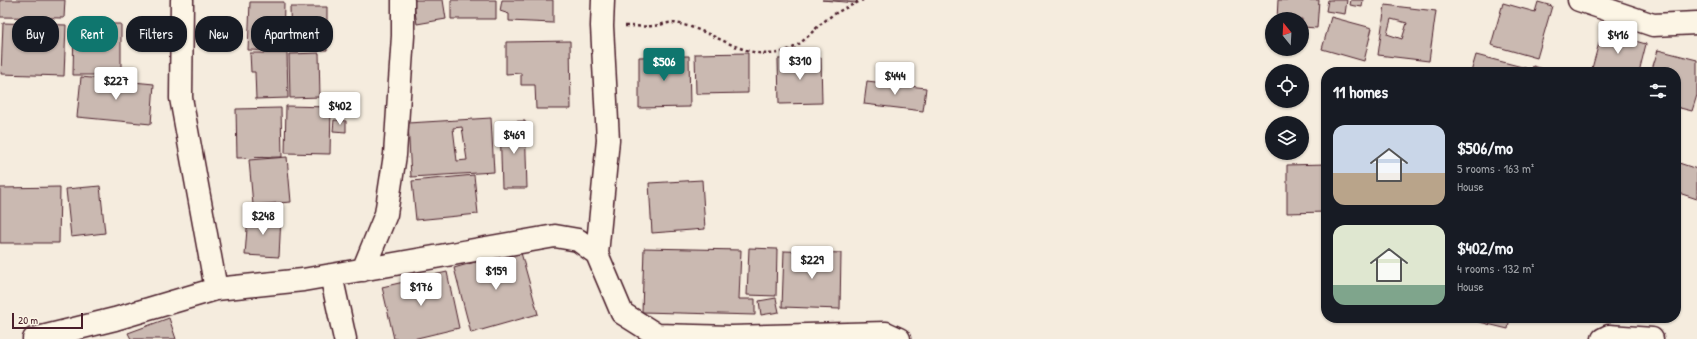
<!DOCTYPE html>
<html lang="en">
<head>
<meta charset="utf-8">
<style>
  :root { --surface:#171b24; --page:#20242c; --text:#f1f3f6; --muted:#9ea1a6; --accent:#0f766e }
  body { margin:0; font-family:"Patrick Hand",sans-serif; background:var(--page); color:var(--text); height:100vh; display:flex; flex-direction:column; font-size:15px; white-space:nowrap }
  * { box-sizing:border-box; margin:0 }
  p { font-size:13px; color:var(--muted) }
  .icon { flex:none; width:22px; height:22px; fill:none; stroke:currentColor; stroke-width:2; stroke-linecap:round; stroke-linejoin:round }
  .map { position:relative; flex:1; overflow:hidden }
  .sheet { position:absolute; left:1321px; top:67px; width:360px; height:256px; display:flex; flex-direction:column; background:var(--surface); border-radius:16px; box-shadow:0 1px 3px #0004 }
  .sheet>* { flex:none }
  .banner { position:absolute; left:12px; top:16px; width:380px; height:36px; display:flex; gap:8px }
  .needle { width:26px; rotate:342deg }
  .buttons { position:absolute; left:1265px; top:12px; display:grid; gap:8px }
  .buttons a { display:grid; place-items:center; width:44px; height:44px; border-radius:50%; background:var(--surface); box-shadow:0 1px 3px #0004; font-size:20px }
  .scale { position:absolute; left:12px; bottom:10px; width:71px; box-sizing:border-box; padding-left:4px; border:2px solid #4a1f2b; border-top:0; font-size:11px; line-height:14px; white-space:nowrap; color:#4a1f2b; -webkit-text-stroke:3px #fcf5e5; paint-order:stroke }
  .price { position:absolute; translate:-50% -34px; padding:0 9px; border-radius:4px; background:#fff; color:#222; font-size:13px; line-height:26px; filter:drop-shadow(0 1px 2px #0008) }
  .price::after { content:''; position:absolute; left:50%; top:24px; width:12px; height:9px; margin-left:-6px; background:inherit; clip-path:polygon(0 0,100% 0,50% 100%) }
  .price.active { background:var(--accent); color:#fff }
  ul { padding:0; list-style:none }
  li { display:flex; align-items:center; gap:12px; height:100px; padding:0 12px }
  li span { display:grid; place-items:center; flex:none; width:112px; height:80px; border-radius:12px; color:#555 }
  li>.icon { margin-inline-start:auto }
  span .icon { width:48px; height:48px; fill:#fffc; stroke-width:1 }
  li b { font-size:17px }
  h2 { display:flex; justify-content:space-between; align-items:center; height:48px; padding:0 12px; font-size:17px }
  .tag { padding:0 14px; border-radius:16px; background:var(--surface); box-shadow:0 1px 3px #0004; font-size:14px; line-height:36px }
  .tag.active { background:var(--accent); color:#fff }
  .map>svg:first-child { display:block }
  .building { fill:#cab9b1; stroke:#4a1f2b; fill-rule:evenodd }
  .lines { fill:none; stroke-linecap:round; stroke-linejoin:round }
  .minor-casing { stroke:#4a1f2b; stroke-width:25 }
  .path { stroke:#4a1f2b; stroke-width:2.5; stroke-dasharray:3 3; stroke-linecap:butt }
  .minor { stroke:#fcf5e5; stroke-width:22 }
</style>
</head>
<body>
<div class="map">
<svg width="1697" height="339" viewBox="0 0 1697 339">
  <rect width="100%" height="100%" fill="#f5ecde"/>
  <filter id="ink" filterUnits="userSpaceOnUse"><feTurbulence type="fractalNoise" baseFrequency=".025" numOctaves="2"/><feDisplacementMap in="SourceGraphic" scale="8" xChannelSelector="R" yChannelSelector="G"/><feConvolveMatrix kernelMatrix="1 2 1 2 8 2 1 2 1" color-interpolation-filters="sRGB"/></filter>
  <g filter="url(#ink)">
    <!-- building -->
    <path class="building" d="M0,0h65l-1,18 -64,-1z
      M413,0h30l3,19 -29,5z
      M451,0h45v19h-45z
      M502,0h51v23l-44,-2v-7l-9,-3z
      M822,0h35l-1,3z
      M1278,0h41l-2,28 -15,-1v-8h-25z
      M1328,0h19l-2,14 -19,-3z
      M1351,0h12l-1,7 -12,-2z
      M250,2h34l-1,49 -35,-1z
      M1538,2l14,4 -15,52 -46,-13 12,-42 32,9z
      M1385,5l51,6 -7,50 -51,-6zM1391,19l16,4 -5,16 -15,-5z
      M290,7h37v43h-36z
      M1331,17l41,11 -8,33 -42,-12z
      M3,23l63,2 -2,51 -63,-2z
      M74,24h47v51h-48z
      M1602,32l44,12 -7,28h-48z
      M570,41l1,68h-35l-1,-24h-14v-12l-15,1v-32z
      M1658,50l39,10v35l-5,16 -16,-4v-35h-25z
      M250,53h37l1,45 -32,1 -1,-27h-4z
      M319,53l1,44 -30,1 -1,-44z
      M748,53v40l-52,1 -1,-40z
      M1476,55l50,13 -1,4h-54z
      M689,56l1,51 -51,1v-51z
      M821,58l1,45 -43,1 -1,-45z
      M1533,66l22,6h-24z
      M81,77l73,7 -3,40 -74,-7z
      M867,81l59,7 -3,23 -59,-7z
      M286,106l45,1 -1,47 -45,-1z
      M281,108l1,49 -45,1 -1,-49z
      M491,118l3,54 -83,5 -3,-54zM462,127l5,33 -10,1 -4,-33z
      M334,120l12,1v11l-13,-1z
      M525,121l2,67h-25l-2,-66z
      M287,157l4,45 -38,3 -4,-45z
      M1676,162l21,7v30l-21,-7z
      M1326,164v48l-39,1v-48z
      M474,175l4,39 -62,6 -4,-39z
      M702,180l3,49 -53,4 -3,-50z
      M100,186l5,47 -34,4 -5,-48z
      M60,187l-1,56h-59v-55z
      M248,215l33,1 -2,41 -34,-2z
      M644,248l97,2 -2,49h16v16l-113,-3z
      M749,248l28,1 -1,47 -29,-1z
      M520,249l18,65 -67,19 -17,-65z
      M784,251l57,2 -1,56 -58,-2z
      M447,272l12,56 -46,11h-19l-12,-52z
      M776,298l3,14 -18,3 -2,-14z
      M169,318l7,21h-45l-3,-6z
      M1463,318h47l-2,11z"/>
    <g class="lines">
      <defs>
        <path id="minor" d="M182,0l-1,98 35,191
          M1579,0l74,25 44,-2
          M597,254l11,-114 -6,-114 1,-26
          M363,270l23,-56 9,-59 8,-119v-36
          M331,275l14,64
          M34,339l81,-20 101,-30 87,-9 252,-44 23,4 19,14 25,59 35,22 75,2 154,-4 13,6
          M1603,339l6,-3 43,3"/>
      </defs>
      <!-- minor casing -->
      <use href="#minor" class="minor-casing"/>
      <!-- path -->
      <path class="path" d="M625,26c9,0 18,1 27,0 7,0 14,-4 21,-3 39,4 75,43 115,27 16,-6 25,-21 38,-30 11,-9 24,-14 37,-20"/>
      <!-- minor -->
      <use href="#minor" class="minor"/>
    </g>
  </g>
</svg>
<div class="buttons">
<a><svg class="needle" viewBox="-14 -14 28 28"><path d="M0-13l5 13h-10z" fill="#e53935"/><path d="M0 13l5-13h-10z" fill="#9ea1a6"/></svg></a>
<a><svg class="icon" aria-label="locate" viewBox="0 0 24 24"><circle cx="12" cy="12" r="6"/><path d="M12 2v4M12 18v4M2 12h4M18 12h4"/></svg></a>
<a><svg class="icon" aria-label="layers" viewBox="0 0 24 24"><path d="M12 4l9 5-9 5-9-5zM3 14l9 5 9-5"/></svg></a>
</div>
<div class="scale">20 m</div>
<b class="price" style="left:1618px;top:55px">$416</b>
<b class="price" style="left:800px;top:81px">$310</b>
<b class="price active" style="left:664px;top:82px">$506</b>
<b class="price" style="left:895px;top:96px">$444</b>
<b class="price" style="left:116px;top:101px">$227</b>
<b class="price" style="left:340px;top:126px">$402</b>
<b class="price" style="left:514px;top:155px">$469</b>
<b class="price" style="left:263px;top:236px">$248</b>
<b class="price" style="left:812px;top:280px">$229</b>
<b class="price" style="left:496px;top:291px">$159</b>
<b class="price" style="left:421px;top:307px">$176</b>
<div class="banner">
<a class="tag">Buy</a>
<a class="tag active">Rent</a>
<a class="tag">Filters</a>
<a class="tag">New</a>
<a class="tag">Apartment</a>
</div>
<section class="sheet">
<h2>11 homes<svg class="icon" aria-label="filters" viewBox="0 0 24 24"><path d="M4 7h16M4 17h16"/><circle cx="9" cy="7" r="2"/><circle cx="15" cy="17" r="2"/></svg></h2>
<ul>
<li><span style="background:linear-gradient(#c9d6e8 60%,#b9a48a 0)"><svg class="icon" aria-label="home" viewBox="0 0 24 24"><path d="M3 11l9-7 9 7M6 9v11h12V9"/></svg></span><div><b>$506/mo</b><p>5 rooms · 163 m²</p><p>House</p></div></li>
<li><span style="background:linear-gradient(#dfe7d0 75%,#7fa58c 0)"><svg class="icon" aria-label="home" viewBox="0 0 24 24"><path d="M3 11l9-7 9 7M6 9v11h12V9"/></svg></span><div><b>$402/mo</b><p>4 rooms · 132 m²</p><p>House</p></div></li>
</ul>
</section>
</div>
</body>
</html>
